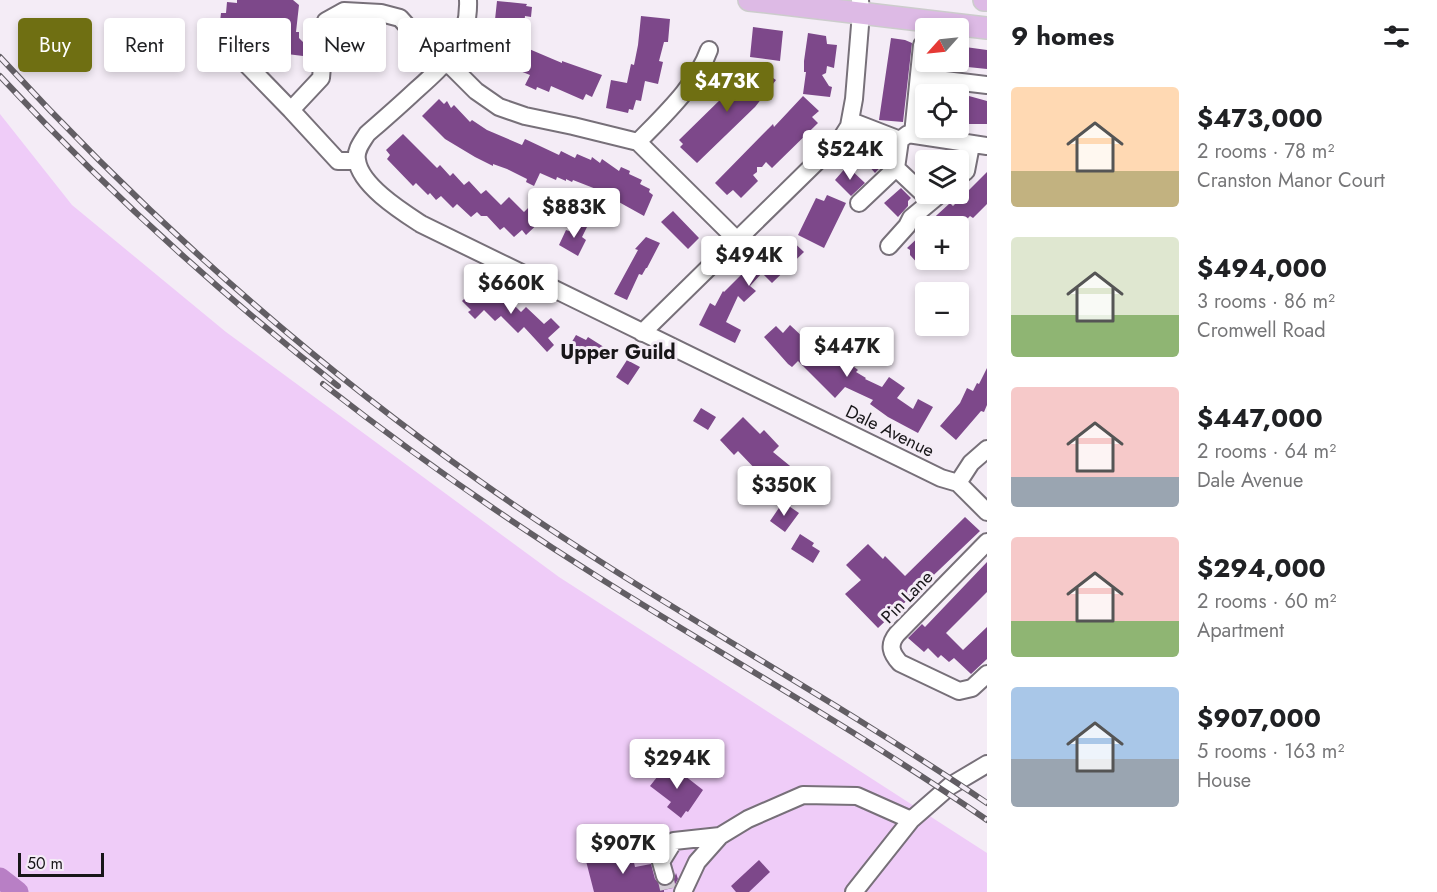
<!DOCTYPE html>
<html lang="en">
<head>
<meta charset="utf-8">
<style>
  :root { --surface:#fff; --page:#f6f6f6; --text:#202124; --muted:#757577; --accent:#6f6f12 }
  body { margin:0; font-family:Jost,sans-serif; background:var(--page); color:var(--text); height:100vh; display:flex; flex-direction:column; font-size:22px; white-space:nowrap }
  * { box-sizing:border-box; margin:0 }
  p { font-size:20px; color:var(--muted) }
  .icon { flex:none; width:33px; height:33px; fill:none; stroke:currentColor; stroke-width:2; stroke-linecap:round; stroke-linejoin:round }
  .map { position:relative; flex:1; overflow:hidden }
  .sheet { display:flex; flex-direction:column; background:var(--surface); width:450px }
  .sheet>* { flex:none }
  .top-card { position:absolute; left:18px; top:18px; width:570px; height:54px; display:flex; gap:12px }
  .needle { width:39px; rotate:243deg }
  .tools { position:absolute; left:915px; top:18px; display:grid; gap:12px }
  .tools a { display:grid; place-items:center; width:54px; height:54px; border-radius:6px; background:var(--surface); box-shadow:0 3px 9px #0003; font-size:30px }
  .scale { position:absolute; left:18px; bottom:15px; width:86px; box-sizing:border-box; padding-left:6px; border:3px solid #181619; border-top:0; font-size:16px; line-height:21px; white-space:nowrap; color:#181619; -webkit-text-stroke:4px #f4ecf6; paint-order:stroke }
  .price { position:absolute; translate:-50% -51px; padding:0 14px; border-radius:6px; background:#fff; color:#222; font-size:20px; line-height:39px; filter:drop-shadow(0 2px 3px #0008) }
  .price::after { content:''; position:absolute; left:50%; top:36px; width:18px; height:14px; margin-left:-9px; background:inherit; clip-path:polygon(0 0,100% 0,50% 100%) }
  .price.active { background:var(--accent); color:#fff }
  ul { padding:0; list-style:none }
  li { display:flex; align-items:center; gap:18px; height:150px; padding:0 24px }
  li span { display:grid; place-items:center; flex:none; width:168px; height:120px; border-radius:6px; color:#555 }
  li>.icon { margin-inline-start:auto }
  span .icon { width:72px; height:72px; fill:#fffc; stroke-width:1 }
  li b { font-size:26px }
  h2 { display:flex; justify-content:space-between; align-items:center; height:72px; padding:0 24px; font-size:26px }
  .tag { padding:0 21px; border-radius:6px; background:var(--surface); box-shadow:0 3px 9px #0003; font-size:21px; line-height:54px }
  .tag.active { background:var(--accent); color:#fff }
  main { display:flex; flex:1; min-height:0 }
  .map>svg:first-child { display:block }
  .green { fill:#efccf8 }
  .lines { fill:none; stroke-linecap:round; stroke-linejoin:round }
  .river { stroke:#b87fc5; stroke-width:21 }
  .building { fill:#7d488a }
  .minor-tunnel { stroke:#d3ccd5; stroke-width:16; stroke-dasharray:16 8; stroke-linecap:butt }
  .minor-casing { stroke:#777079; stroke-width:20 }
  .major-casing { stroke:#ccc; stroke-width:24 }
  .minor { stroke:#fff; stroke-width:16 }
  .major { stroke:#ddbae5; stroke-width:21 }
  .rail-casing { stroke:#625e64; stroke-width:6 }
  .rail { stroke:#f4ecf6; stroke-width:4; stroke-dasharray:11; stroke-linecap:butt }
  .labels { text-anchor:middle; stroke-width:6; stroke-linejoin:round; paint-order:stroke }
  .street-label { font-size:18px; fill:#181619; stroke:#f4ecf6 }
  .neighbourhood-label { font-size:20px; font-weight:bold; fill:#181619; stroke:#f4ecf6 }
</style>
</head>
<body>
<main>
<div class="map">
<svg width="987" height="892" viewBox="0 0 987 892">
  <rect width="100%" height="100%" fill="#f4ecf6"/>
  <!-- green -->
  <path class="green" d="M0,114l72,91 154,127 333,245 428,276v39h-987z"/>
  <g class="lines">
    <!-- river -->
    <path class="river" d="M0,878l18,14"/>
  </g>
  <!-- building -->
  <path class="building" d="M237,0h56l6,5 -3,27h3v6l5,5 -1,13 -16,-2 -1,8 -20,-2 1,-7 -16,-2 2,-22 -29,-3v-4h-4l1,-9h5l1,-11 10,1z
    M497,1l30,3 -1,2 6,1 -1,10 -6,-1 -3,30 40,17v-2l40,14 -10,22 -6,-3 -3,6 -32,-14 -2,6 -12,-5 -1,3 -11,-5 5,-10 -20,-8 -2,4 -17,-8 2,-4 -10,-5 11,-25z
    M641,16l29,3 -2,23h-4l-5,19 4,1 -5,22 -13,-3 -4,20 -5,-1 -3,10 -4,-1 -1,4 -22,-5 5,-28 16,3 4,-19 3,1 4,-20z
    M753,27l30,4 -3,30 -30,-4z
    M808,33l18,3 1,8 10,1 -3,23 -7,-2 -1,7 -4,2 7,11 3,1 -2,10 -27,-3 3,-22h-2v-11z
    M891,38l14,2 7,3 -9,79 -24,-2z
    M958,46l29,4v19l-29,-3z
    M751,63l25,17 -21,27 -58,56 -17,-16 3,-3 -4,-4 48,-47 1,1z
    M803,96l16,15 -7,6 6,6 -46,45 -6,-6 -4,5h-5v5l-4,3 5,6 -17,17 -8,-8 -6,5 -12,-12 53,-54 5,-5 1,3z
    M969,96l18,5v23h-22z
    M439,99l5,5 3,-3 4,7 3,-3 16,17 2,-2 15,10 35,15 3,-6 34,16 2,-4 14,7 2,-4 14,6 1,-3 8,6 2,-4 17,12 2,-4 9,4 -1,3 13,6 -2,4 10,5 -1,3 4,3 -9,21 -27,-15 2,-3 -46,-18 -1,2 -6,-3v2l-9,-4 -1,3 -16,-7 -6,13 -8,-4 1,-3 -20,-10 -14,-5v2l-18,-9 -30,-18 -23,-23z
    M403,134l34,34 3,-3 10,11 3,-3 11,12 5,-4 12,13 5,-4 15,15 8,-8 15,15 6,-6 3,3 4,-3 6,7 -2,2 3,3 -18,17 -4,-5 -8,7 -10,-10 -4,3 -13,-14h-6l-4,-4 -6,5 -14,-13 -4,4 -12,-12 -5,4 -6,-7 -2,2 -12,-12 -3,3 -26,-27 3,-4 -4,-5z
    M873,143l10,10v5l3,3 -11,12 -16,-18z
    M847,166l18,17 -14,13 -16,-16z
    M987,172v32l-14,14 -3,-2 -10,10h-35l25,-23 3,3z
    M901,188l10,10 -3,3v5l-10,11 -14,-14z
    M827,195l19,8 -22,45 -26,-13 18,-37 8,3z
    M673,211l26,27 -11,11 -27,-27z
    M574,221l13,6 -5,10 4,3 -8,16 -19,-11 7,-15 3,1z
    M926,230v31l-6,5 -10,-11v-5l-3,-2z
    M787,236l17,16 -32,31 -10,-10 -12,13 6,5 -12,11 -6,-6 -12,26 15,8 -6,13 -36,-18 11,-22 5,3 8,-15 1,1 39,-39 4,3z
    M646,237l14,6 -13,25h-1l-4,7 -3,-1 -12,26 -13,-6 24,-44 -3,-1z
    M480,283l17,18 7,-6 17,17 5,-5 18,17 7,-6 9,9 -12,11 6,7 -7,7 -23,-25 -6,6 -17,-17 -6,5 -11,-11 -9,9 -7,-7 3,-2 -9,-9z
    M790,325l30,28 4,-4 19,19 5,-6 10,8 -2,2 10,6 -1,1 17,8 7,-10 16,11 -8,10 16,11 5,-10 15,8 -15,26 -30,-16 -18,-13 3,-4 -28,-13 -10,11 -37,-37 -6,6 -4,-3 -24,-27 12,-11 7,7z
    M576,335l10,5 2,-3 19,12 -6,10 -9,-5 -3,4 -9,-5 -2,3 -11,-6z
    M627,360l13,7 -12,18 -12,-8z
    M987,368v37l-3,7 -3,-1 -25,29 -16,-14 20,-23 7,-15 6,3 4,-8 2,1z
    M701,408l15,9 -8,13 -15,-9z
    M743,417l17,17 4,-4 15,16 -6,6 22,18 -15,19 -20,-15 -22,-23 -4,4 -14,-15z
    M783,502l16,11 -14,19 -15,-11z
    M965,517l15,14 -102,97 -33,-34 16,-14 -15,-15 22,-21 15,15 2,-3 20,20z
    M800,534l14,9 -2,3 8,5 -7,12 -22,-14z
    M987,562v30l-41,41 17,17 24,-23v32l-16,15 -17,-16 -5,4 -8,-7 -3,3 -10,-10 -4,4 -16,-14 14,-14 3,3z
    M671,765l32,25 -15,22 -2,-1 -5,7 -14,-11 4,-5 -21,-16 11,-14 2,2z
    M631,849l4,18 16,-3 4,15 7,7 10,-2 4,-11 2,6 -5,9 -9,2v2h-70l-8,-31z
    M759,860l11,12 -21,20h-13l-5,-6z"/>
  <g class="lines">
    <!-- minor-tunnel -->
    <path class="minor-tunnel" d="M665,876l3,13"/>
    <defs>
      <path id="minor" d="M468,0c2,44 -25,66 -55,93 -15,14 -30,27 -46,41 -5,8 -12,16 -10,26 3,25 44,51 64,64l475,232 45,22 17,5 29,29
        M223,40l68,70
        M447,62l29,29 23,16 26,9 48,10 65,16 98,97
        M920,77l67,8
        M851,121l49,19
        M913,134l9,-89
        M638,142c26,-27 58,-56 71,-92
        M357,161h-19l-47,-51 30,-32 5,-57 18,-10 37,2 19,5 43,48
        M896,168l35,33
        M958,177l8,-6 5,-26
        M859,203l37,-35 4,-28 8,-6 79,12
        M889,246l18,-20 4,-8 29,-24
        M642,333l200,-196 7,-11 5,-27 7,-86 -1,-13
        M958,483l13,-20 16,-14
        M987,542l-90,92c-9,11 -6,19 3,29l59,28 13,-3 15,-14
        M665,876l-4,-14 13,-21 46,-5 28,-17 55,-24 54,1 54,24
        M683,892l14,-30 23,-26
        M854,892l57,-72 39,-34 37,-22"/>
      <path id="major" d="M749,0l238,28
        M984,0h3"/>
    </defs>
    <!-- minor casing -->
    <use href="#minor" class="minor-casing"/>
    <!-- major casing -->
    <use href="#major" class="major-casing"/>
    <!-- minor -->
    <use href="#minor" class="minor"/>
    <!-- major -->
    <use href="#major" class="major"/>
    <defs>
      <path id="rail" d="M0,57c145,158 305,301 481,425 163,115 341,209 506,321
        M0,76c104,112 217,215 338,310
        M323,384c88,69 180,133 275,193 129,81 263,156 389,243"/>
    </defs>
    <!-- rail casing -->
    <use href="#rail" class="rail-casing"/>
    <!-- rail -->
    <use href="#rail" class="rail"/>
  </g>
  <g class="labels">
    <!-- street labels -->
    <g class="street-label">
      <text transform="translate(890 431) rotate(26)" y="6">Dale Avenue</text>
      <text transform="translate(907 597) rotate(-46)" y="6">Pin Lane</text>
    </g>
    <!-- neighbourhood labels -->
    <g class="neighbourhood-label">
      <text x="618" y="359">Upper Guild</text>
    </g>
  </g>
</svg>
<div class="tools">
<a><svg class="needle" viewBox="-14 -14 28 28"><path d="M0-13l5 13h-10z" fill="#e53935"/><path d="M0 13l5-13h-10z" fill="#757577"/></svg></a>
<a><svg class="icon" aria-label="locate" viewBox="0 0 24 24"><circle cx="12" cy="12" r="6"/><path d="M12 2v4M12 18v4M2 12h4M18 12h4"/></svg></a>
<a><svg class="icon" aria-label="layers" viewBox="0 0 24 24"><path d="M12 4l9 5-9 5-9-5zM3 14l9 5 9-5"/></svg></a>
<a>+</a>
<a>−</a>
</div>
<div class="scale">50 m</div>
<b class="price active" style="left:727px;top:113px">$473K</b>
<b class="price" style="left:850px;top:181px">$524K</b>
<b class="price" style="left:574px;top:239px">$883K</b>
<b class="price" style="left:749px;top:287px">$494K</b>
<b class="price" style="left:511px;top:315px">$660K</b>
<b class="price" style="left:847px;top:378px">$447K</b>
<b class="price" style="left:784px;top:517px">$350K</b>
<b class="price" style="left:677px;top:790px">$294K</b>
<b class="price" style="left:623px;top:875px">$907K</b>
<div class="top-card">
<a class="tag active">Buy</a>
<a class="tag">Rent</a>
<a class="tag">Filters</a>
<a class="tag">New</a>
<a class="tag">Apartment</a>
</div>
</div>
<section class="sheet">
<h2>9 homes<svg class="icon" aria-label="filters" viewBox="0 0 24 24"><path d="M4 7h16M4 17h16"/><circle cx="9" cy="7" r="2"/><circle cx="15" cy="17" r="2"/></svg></h2>
<ul>
<li><span style="background:linear-gradient(#ffd9b3 70%,#c2b280 0)"><svg class="icon" aria-label="home" viewBox="0 0 24 24"><path d="M3 11l9-7 9 7M6 9v11h12V9"/></svg></span><div><b>$473,000</b><p>2 rooms · 78 m²</p><p>Cranston Manor Court</p></div></li>
<li><span style="background:linear-gradient(#dfe7d0 65%,#8fb573 0)"><svg class="icon" aria-label="home" viewBox="0 0 24 24"><path d="M3 11l9-7 9 7M6 9v11h12V9"/></svg></span><div><b>$494,000</b><p>3 rooms · 86 m²</p><p>Cromwell Road</p></div></li>
<li><span style="background:linear-gradient(#f6c9c9 75%,#9aa5b1 0)"><svg class="icon" aria-label="home" viewBox="0 0 24 24"><path d="M3 11l9-7 9 7M6 9v11h12V9"/></svg></span><div><b>$447,000</b><p>2 rooms · 64 m²</p><p>Dale Avenue</p></div></li>
<li><span style="background:linear-gradient(#f6c9c9 70%,#8fb573 0)"><svg class="icon" aria-label="home" viewBox="0 0 24 24"><path d="M3 11l9-7 9 7M6 9v11h12V9"/></svg></span><div><b>$294,000</b><p>2 rooms · 60 m²</p><p>Apartment</p></div></li>
<li><span style="background:linear-gradient(#a9c7e8 60%,#9aa5b1 0)"><svg class="icon" aria-label="home" viewBox="0 0 24 24"><path d="M3 11l9-7 9 7M6 9v11h12V9"/></svg></span><div><b>$907,000</b><p>5 rooms · 163 m²</p><p>House</p></div></li>
</ul>
</section>
</main>
</body>
</html>
